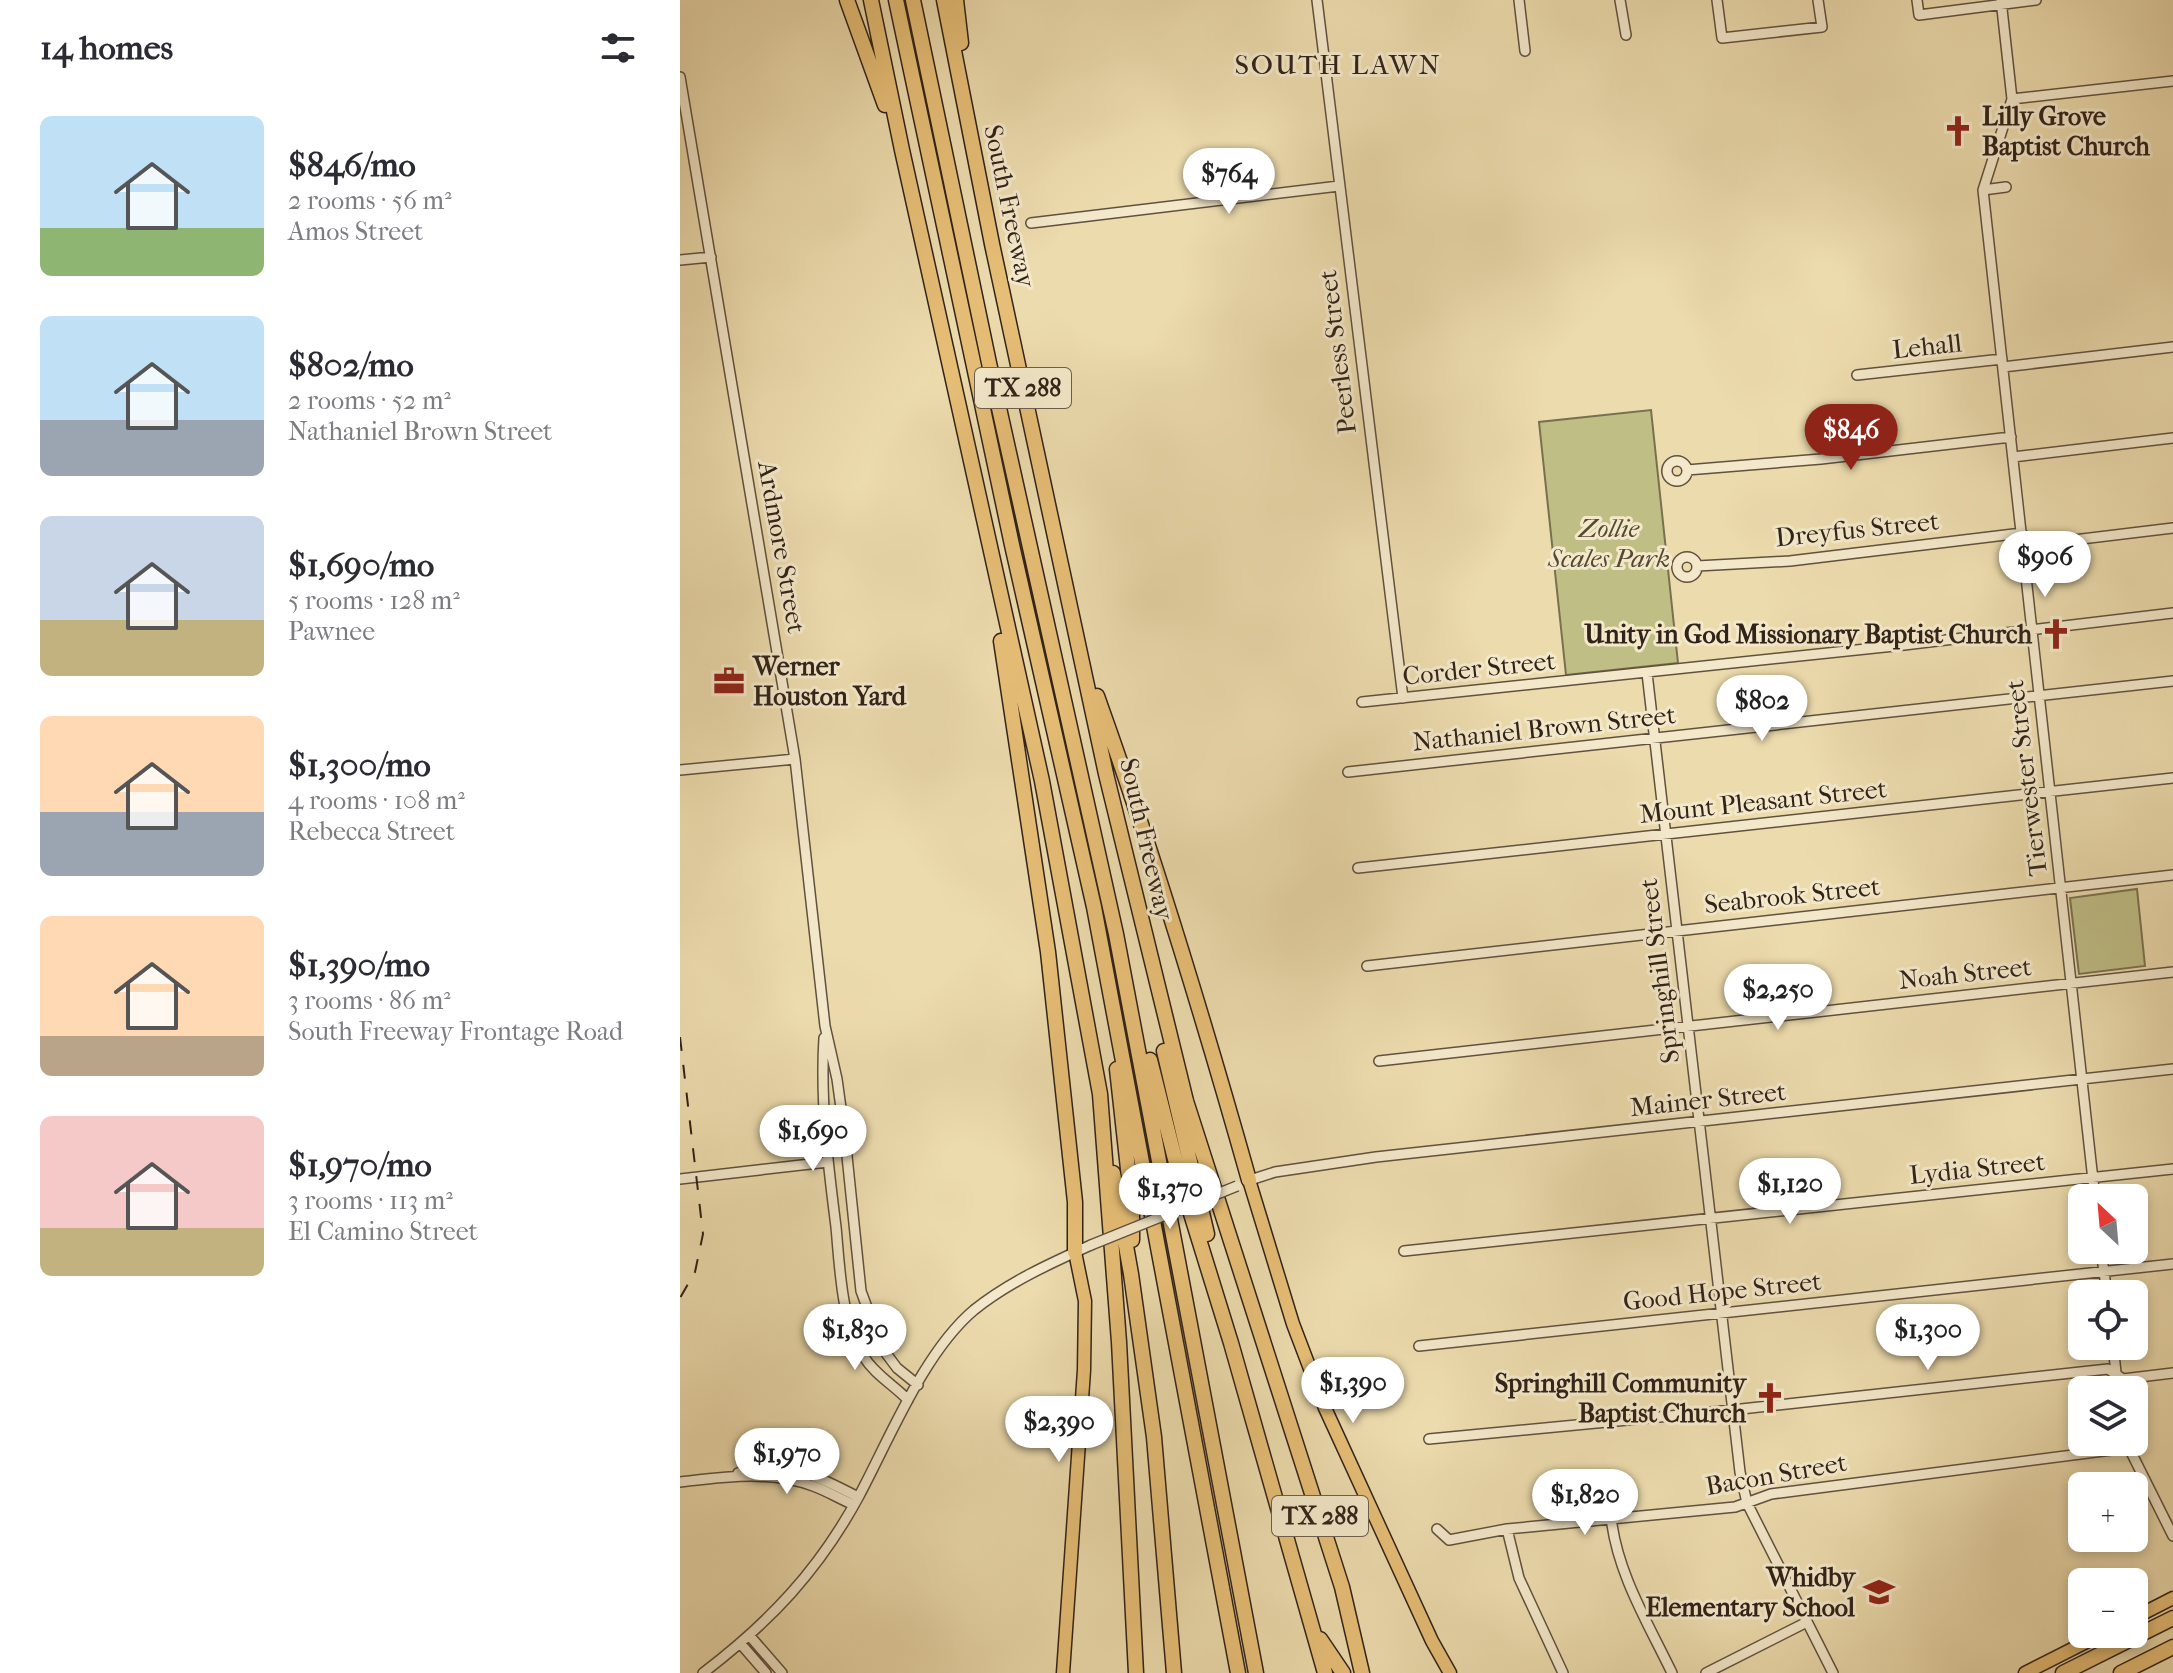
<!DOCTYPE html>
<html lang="en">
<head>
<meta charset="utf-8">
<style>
  :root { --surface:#fff; --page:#f2f2f3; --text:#2b2b33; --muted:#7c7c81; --accent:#8f2418 }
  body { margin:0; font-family:"IM FELL French Canon",serif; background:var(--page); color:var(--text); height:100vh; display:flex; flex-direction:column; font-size:30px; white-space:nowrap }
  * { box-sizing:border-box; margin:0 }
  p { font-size:26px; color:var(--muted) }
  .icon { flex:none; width:44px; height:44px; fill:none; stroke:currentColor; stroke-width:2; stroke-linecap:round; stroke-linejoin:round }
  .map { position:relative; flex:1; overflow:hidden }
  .side { display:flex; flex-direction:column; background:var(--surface); width:680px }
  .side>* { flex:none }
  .needle { width:52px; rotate:334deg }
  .controls { position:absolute; left:1388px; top:1184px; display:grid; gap:16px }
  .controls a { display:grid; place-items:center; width:80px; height:80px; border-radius:12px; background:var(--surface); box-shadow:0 4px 12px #0003; font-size:40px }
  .price { position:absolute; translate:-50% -68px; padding:0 18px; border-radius:28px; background:#fff; color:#222; font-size:26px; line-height:52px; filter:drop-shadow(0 2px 4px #0008) }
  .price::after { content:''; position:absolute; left:50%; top:48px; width:24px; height:18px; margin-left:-12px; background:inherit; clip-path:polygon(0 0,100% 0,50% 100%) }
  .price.current { background:var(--accent); color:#fff }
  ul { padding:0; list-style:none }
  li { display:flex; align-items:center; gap:24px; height:200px; padding:0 40px }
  li span { display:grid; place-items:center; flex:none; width:224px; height:160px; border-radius:12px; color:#555 }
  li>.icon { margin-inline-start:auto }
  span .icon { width:96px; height:96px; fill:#fffc; stroke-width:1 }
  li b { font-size:34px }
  h2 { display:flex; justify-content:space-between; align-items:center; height:96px; padding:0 40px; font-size:34px }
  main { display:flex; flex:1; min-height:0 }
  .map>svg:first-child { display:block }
  .green { fill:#bfbe85; stroke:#78704f; stroke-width:2 }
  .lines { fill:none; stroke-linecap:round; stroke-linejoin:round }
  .minor-casing { stroke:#60513e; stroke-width:12 }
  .major-casing { stroke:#312319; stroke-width:15 }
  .highway-casing { stroke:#312319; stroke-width:17 }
  .minor { stroke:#f3e8ca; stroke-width:9 }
  .major { stroke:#e6be76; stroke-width:12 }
  .highway { stroke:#e6be76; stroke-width:14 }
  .rail { stroke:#312319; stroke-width:2; stroke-dasharray:14 14; stroke-linecap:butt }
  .minor-bridge-casing { stroke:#60513e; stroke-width:12; stroke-linecap:butt }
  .minor-bridge { stroke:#f3e8ca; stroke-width:9 }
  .labels { text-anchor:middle; stroke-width:6; stroke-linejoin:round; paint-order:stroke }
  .shield { fill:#f3e8ca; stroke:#6b5e4e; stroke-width:2 }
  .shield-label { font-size:24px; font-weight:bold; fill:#312319 }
  .poi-label { font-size:26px; font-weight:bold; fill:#312319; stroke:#f3e8ca; text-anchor:end }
  .street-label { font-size:26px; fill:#312319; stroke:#f3e8ca }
  .park-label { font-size:26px; font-style:italic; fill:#544a34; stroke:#f3e8ca }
  .neighbourhood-label { font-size:28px; letter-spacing:2px; fill:#312319; stroke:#f3e8ca }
</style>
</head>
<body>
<main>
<section class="side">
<h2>14 homes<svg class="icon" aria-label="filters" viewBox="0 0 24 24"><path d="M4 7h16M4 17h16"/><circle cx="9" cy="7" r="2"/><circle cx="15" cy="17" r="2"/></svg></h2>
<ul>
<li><span style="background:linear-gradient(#bfe0f5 70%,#8fb573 0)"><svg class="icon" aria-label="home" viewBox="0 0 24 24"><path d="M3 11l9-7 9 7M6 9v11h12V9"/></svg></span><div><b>$846/mo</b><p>2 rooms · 56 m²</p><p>Amos Street</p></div></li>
<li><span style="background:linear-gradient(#bfe0f5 65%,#9aa5b1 0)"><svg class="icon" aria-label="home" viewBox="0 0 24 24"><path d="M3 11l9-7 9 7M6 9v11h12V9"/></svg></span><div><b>$802/mo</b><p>2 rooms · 52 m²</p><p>Nathaniel Brown Street</p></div></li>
<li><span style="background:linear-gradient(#c9d6e8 65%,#c2b280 0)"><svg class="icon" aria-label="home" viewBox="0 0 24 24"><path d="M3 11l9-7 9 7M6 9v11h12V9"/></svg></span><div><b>$1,690/mo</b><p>5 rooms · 128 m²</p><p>Pawnee</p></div></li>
<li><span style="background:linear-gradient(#ffd9b3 60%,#9aa5b1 0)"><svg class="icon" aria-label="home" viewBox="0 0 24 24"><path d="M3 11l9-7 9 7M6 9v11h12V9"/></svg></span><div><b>$1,300/mo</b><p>4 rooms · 108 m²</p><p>Rebecca Street</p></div></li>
<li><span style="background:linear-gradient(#ffd9b3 75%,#b9a48a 0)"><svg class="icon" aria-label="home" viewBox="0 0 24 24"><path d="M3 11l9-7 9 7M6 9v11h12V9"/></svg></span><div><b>$1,390/mo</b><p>3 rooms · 86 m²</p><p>South Freeway Frontage Road</p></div></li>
<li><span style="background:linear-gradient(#f6c9c9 70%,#c2b280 0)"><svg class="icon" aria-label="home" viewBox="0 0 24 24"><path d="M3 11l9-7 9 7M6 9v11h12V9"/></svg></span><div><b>$1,970/mo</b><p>3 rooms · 113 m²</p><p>El Camino Street</p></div></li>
</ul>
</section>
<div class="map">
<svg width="1493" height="1673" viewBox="0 0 1493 1673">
  <rect width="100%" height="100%" fill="#ecdbad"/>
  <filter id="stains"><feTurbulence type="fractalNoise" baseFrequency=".0025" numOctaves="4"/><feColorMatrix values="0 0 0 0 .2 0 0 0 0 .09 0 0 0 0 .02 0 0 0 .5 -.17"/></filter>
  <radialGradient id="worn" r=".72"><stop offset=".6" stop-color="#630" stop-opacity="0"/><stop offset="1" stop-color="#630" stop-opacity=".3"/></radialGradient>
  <!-- green -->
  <path class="green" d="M971,410l27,253 -112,12 -27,-253z
    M1457,889l8,77 -66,8 -9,-76z"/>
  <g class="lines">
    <defs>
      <path id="minor" d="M637,0l86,698
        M839,0l6,51
        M940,0l6,35
        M1037,0l5,38 100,-11 -4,-27
        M1237,0l2,15 117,-15
        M1321,0l11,99 -29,91 112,1008
        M0,77l115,682 30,267 12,53 8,58 16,154 21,57 15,20 21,17
        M1332,99l161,-18
        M1303,190l23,-3
        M351,223l308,-37
        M0,260l31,-3
        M1323,367l170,-20
        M1177,375l145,-16
        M1333,457l160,-19
        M987 471a10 10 0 1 1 20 0a10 10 0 1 1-20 0Z
        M1007,470l134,-11 190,-22
        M1343,546l150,-18
        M997 567a10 10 0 1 1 20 0a10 10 0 1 1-20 0Z
        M1017,566l93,-5 232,-28
        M967,673l93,799 7,31 86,170
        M682,702l542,-57 269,-32
        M0,770l115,-11
        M668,772l825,-91
        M678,868l815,-90
        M687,966l806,-91
        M144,1038c-4,63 4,126 12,189 4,42 5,94 28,130 11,18 30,28 44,43
        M699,1061l794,-89
        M0,1179l148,-17
        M567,1181l28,-9 101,-15 797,-88
        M1421,1250l6,44
        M724,1251l769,-82
        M739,1346l754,-82
        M1433,1346l5,44
        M749,1439l303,-29 376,-41 15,10 50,-6
        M1446,1442l47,94
        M58,1473c50,-12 77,2 120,24
        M0,1482c44,-5 90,-12 133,4 14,5 27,13 41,19
        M931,1517c6,56 37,106 61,156
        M757,1529l12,11 58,-11 228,-22 36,-13 356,-46
        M827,1529l12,49 44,95
        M69,1635l33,38
        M60,1643l26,30
        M23,1673c67,-51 116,-103 156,-177 31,-58 65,-144 115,-186 35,-28 77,-47 117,-65
        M1026,1673l101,-51"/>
      <path id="major" d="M569,1180l44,144 32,84 107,233 18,32
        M1454,1618l39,-20
        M383,1673l21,-303 1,-69 -10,-49
        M1345,1673l77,-39"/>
      <path id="highway" d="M167,0l38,105
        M191,0l31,150 140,631 58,313 19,248 17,331
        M216,0l116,545 82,362 144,766
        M233,0l76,363 127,571 140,739
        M264,0l48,244 114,530 80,327 156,486 20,86
        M276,0l5,43
        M321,641l47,311 27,250v50
        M417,696c57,159 106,321 152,484
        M484,1051l43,183
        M470,1060l29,115 52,168 94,330
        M437,1069l15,136v35
        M433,1173l18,101 23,163 20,236
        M640,1639l23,34
        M1383,1673l110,-55
        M1441,1673l52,-26"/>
    </defs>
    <!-- minor casing -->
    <use href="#minor" class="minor-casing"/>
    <!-- major casing -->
    <use href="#major" class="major-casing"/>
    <!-- highway casing -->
    <use href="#highway" class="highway-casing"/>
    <!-- minor -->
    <use href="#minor" class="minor"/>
    <!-- major -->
    <use href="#major" class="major"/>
    <!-- highway -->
    <use href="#highway" class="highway"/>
    <!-- rail -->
    <path class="rail" d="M0,1037l23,197 -8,38 -15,26"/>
    <defs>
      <path id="minor-bridge" d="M411,1245l146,-59"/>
    </defs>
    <!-- minor-bridge casing -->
    <use href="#minor-bridge" class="minor-bridge-casing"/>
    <!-- minor-bridge -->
    <use href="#minor-bridge" class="minor-bridge"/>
  </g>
  <!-- icons -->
  <defs>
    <symbol id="church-bare" viewBox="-9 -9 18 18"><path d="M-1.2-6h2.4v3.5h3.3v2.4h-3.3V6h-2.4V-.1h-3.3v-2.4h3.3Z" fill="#8f2418" stroke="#f3e8ca" stroke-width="2.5" paint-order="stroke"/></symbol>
    <symbol id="office-bare" viewBox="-9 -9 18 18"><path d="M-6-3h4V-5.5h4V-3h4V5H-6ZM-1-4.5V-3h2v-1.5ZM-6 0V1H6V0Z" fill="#8f2418" stroke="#f3e8ca" stroke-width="2.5" paint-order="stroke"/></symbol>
    <symbol id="school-bare" viewBox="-9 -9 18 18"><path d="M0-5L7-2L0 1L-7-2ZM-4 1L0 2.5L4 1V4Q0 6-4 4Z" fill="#8f2418" stroke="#f3e8ca" stroke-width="2.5" paint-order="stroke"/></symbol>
  </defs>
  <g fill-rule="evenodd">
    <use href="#church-bare" x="1256" y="109" width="44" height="44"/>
    <use href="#church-bare" x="1354" y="612" width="44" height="44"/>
    <use href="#office-bare" x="27" y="659" width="44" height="44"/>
    <use href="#church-bare" x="1068" y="1376" width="44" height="44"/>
    <use href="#school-bare" x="1177" y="1570" width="44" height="44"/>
  </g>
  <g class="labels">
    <!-- shield labels -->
    <g class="shield">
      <rect x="295" y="368" width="96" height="40" rx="6"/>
      <rect x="592" y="1496" width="96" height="40" rx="6"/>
    </g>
    <g class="shield-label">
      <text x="343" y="396">TX 288</text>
      <text x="640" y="1524">TX 288</text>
    </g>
    <!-- poi labels -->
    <g class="poi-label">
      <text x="1302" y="125" text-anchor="start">Lilly Grove<tspan x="1302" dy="30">Baptist Church</tspan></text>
      <text x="1352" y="643">Unity in God Missionary Baptist Church</text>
      <text x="73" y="675" text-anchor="start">Werner<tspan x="73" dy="30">Houston Yard</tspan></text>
      <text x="1066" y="1392">Springhill Community<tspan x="1066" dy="30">Baptist Church</tspan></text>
      <text x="1175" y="1586">Whidby<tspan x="1175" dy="30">Elementary School</tspan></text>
    </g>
    <!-- street labels -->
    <g class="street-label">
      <text transform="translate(330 206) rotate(78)" y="9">South Freeway</text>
      <text transform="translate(1247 346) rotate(-6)" y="9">Lehall</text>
      <text transform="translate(657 352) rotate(-97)" y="9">Peerless Street</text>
      <text transform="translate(1177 529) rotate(-6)" y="9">Dreyfus Street</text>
      <text transform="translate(102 547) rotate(80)" y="9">Ardmore Street</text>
      <text transform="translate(799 668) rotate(-6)" y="9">Corder Street</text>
      <text transform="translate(864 728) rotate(-6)" y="9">Nathaniel Brown Street</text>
      <text transform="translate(1346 778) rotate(-97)" y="9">Tierwester Street</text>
      <text transform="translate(1083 801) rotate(-6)" y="9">Mount Pleasant Street</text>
      <text transform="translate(467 839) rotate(77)" y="9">South Freeway</text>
      <text transform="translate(1112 895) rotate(-6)" y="9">Seabrook Street</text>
      <text transform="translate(979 971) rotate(-97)" y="9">Springhill Street</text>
      <text transform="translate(1285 973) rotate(-6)" y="9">Noah Street</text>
      <text transform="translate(1028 1099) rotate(-6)" y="9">Mainer Street</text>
      <text transform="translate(1297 1168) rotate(-6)" y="9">Lydia Street</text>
      <text transform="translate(1042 1291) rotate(-6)" y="9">Good Hope Street</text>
      <text transform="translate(1096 1474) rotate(-10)" y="9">Bacon Street</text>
    </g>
    <!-- park labels -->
    <g class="park-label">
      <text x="929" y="537">Zollie<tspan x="929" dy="30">Scales Park</tspan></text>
    </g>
    <!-- neighbourhood labels -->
    <g class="neighbourhood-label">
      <text x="658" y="74">SOUTH LAWN</text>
    </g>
  </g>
  <rect width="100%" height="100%" filter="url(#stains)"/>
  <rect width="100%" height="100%" fill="url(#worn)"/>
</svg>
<div class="controls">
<a><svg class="needle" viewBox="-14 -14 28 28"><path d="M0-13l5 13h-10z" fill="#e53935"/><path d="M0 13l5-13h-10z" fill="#7c7c81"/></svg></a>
<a><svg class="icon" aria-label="locate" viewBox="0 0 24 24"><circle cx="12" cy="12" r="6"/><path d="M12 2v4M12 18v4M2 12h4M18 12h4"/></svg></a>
<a><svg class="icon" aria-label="layers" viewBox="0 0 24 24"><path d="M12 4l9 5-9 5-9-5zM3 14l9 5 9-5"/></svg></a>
<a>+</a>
<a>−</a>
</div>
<b class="price" style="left:549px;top:216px">$764</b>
<b class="price current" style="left:1171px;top:472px">$846</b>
<b class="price" style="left:1365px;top:599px">$906</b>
<b class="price" style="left:1082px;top:743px">$802</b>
<b class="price" style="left:1098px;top:1032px">$2,250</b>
<b class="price" style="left:133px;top:1173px">$1,690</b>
<b class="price" style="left:1110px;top:1226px">$1,120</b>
<b class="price" style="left:490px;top:1231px">$1,370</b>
<b class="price" style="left:175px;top:1372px">$1,830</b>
<b class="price" style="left:1248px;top:1372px">$1,300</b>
<b class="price" style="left:673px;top:1425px">$1,390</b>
<b class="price" style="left:379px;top:1464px">$2,390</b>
<b class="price" style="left:107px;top:1496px">$1,970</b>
<b class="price" style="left:905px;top:1537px">$1,820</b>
</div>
</main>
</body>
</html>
